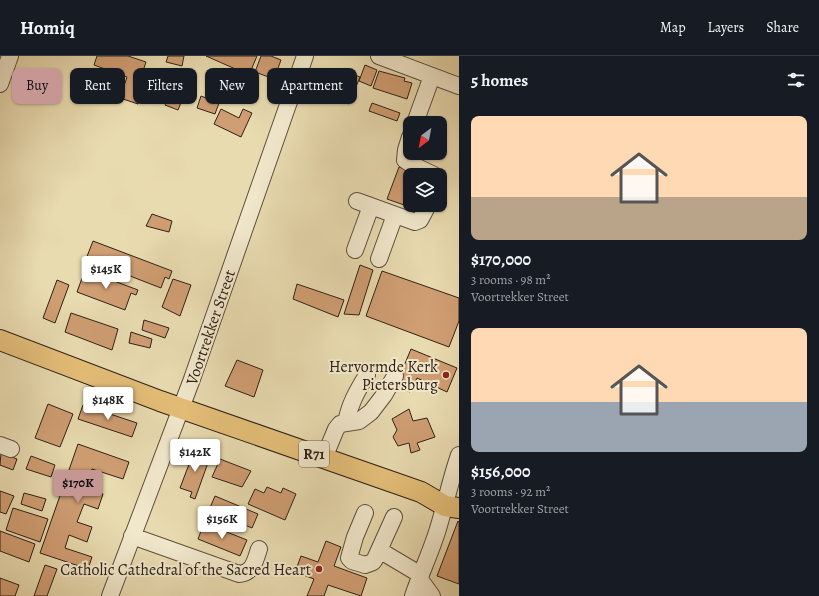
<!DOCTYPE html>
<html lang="en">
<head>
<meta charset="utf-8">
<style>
  :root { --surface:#171b24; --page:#242831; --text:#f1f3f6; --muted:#9ea1a6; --line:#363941; --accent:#c59692 }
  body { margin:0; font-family:Alegreya,serif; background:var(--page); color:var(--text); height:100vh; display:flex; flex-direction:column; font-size:15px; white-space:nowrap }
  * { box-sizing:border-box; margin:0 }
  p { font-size:13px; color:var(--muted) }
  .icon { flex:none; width:22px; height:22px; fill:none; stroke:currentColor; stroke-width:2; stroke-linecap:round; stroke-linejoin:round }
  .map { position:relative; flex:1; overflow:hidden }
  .panel { display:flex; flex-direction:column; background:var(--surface); width:360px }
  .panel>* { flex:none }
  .hud { position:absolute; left:12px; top:12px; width:380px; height:36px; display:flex; gap:8px }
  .needle { width:26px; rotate:212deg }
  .tools { position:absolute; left:403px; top:60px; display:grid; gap:8px }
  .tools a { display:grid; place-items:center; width:44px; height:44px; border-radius:8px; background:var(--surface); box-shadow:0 1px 3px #0004; font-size:20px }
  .price { position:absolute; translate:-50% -34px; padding:0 9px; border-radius:4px; background:#fff; color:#222; font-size:13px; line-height:26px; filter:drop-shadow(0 1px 2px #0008) }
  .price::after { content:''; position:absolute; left:50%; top:24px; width:12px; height:9px; margin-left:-6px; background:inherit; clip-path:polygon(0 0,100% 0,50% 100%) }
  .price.active { background:var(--accent); color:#111 }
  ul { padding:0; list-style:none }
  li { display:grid; align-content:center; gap:8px; height:212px; padding:0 12px }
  li span { display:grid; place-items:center; height:124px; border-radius:8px; color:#555 }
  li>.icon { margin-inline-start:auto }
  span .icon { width:72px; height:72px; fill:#fffc; stroke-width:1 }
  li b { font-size:17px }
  h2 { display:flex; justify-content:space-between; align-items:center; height:48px; padding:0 12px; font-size:17px }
  .tag { padding:0 14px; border-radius:8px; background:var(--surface); box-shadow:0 1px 3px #0004; font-size:14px; line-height:36px }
  .tag.active { background:var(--accent); color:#111 }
  header { display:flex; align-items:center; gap:24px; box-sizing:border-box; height:56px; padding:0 20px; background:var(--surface); border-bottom:1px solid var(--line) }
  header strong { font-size:19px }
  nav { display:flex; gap:22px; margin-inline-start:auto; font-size:14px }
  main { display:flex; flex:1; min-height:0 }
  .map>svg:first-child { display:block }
  .building { fill:#d09e73; stroke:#2f2117 }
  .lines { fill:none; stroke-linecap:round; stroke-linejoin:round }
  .minor-casing { stroke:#5e503d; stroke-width:18 }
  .major-casing { stroke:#2f2117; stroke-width:22 }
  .minor { stroke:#f1e8cc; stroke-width:16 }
  .major { stroke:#e4be78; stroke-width:20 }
  .poi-dot { fill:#8f2418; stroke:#f1e8cc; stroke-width:1.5 }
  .labels { text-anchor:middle; stroke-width:4; stroke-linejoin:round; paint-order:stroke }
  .shield { fill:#f1e8cc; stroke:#695d4d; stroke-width:1 }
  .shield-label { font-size:15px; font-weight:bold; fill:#2f2117 }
  .street-label { font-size:16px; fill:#2f2117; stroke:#f1e8cc }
  .poi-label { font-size:16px; fill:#2f2117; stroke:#f1e8cc; text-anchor:end }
</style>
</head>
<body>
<header>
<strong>Homiq</strong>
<nav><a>Map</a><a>Layers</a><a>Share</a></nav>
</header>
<main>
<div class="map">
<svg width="459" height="540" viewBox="0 0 459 540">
  <rect width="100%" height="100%" fill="#e9dbb0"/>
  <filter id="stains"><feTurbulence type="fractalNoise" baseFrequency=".005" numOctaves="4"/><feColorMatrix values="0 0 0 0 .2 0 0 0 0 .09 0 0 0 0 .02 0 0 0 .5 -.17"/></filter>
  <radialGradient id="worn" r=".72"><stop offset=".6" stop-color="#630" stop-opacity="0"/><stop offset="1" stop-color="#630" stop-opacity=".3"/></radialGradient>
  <!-- building -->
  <path class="building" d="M97,0h31l18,6 -3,9 6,2 -11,31 -18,-6 7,-21 -33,-12z
    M168,0h16l-2,10 -16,-4z
    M206,0h51l-8,19z
    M261,0h10l10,4 -7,19 -19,-7z
    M365,9l12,5 -6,16 -12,-5z
    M342,14l18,7 -11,27 -18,-8z
    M379,15l26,7 -1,3 8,2 -5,16 -34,-11z
    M173,29l13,5 -8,20 -13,-5z
    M229,32l11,4 -3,8 -11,-5z
    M201,40l18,7 -4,11 -18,-6z
    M372,47l28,10 -3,8 -28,-10z
    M221,53l18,9 4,-9 9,4 -11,24 -27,-13z
    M399,111l21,8h-10v30h16l-2,7 -37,-13z
    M152,158l20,7 -3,11 -23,-6z
    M93,185l79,30 -3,8 -4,-2 -4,11 -75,-29z
    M360,209l13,5 -14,45 -15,-1z
    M85,214l53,20 -2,5 -5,-2 -6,17 -48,-18z
    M382,215l77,27v23l-10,26 -83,-31z
    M173,223l18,6 -11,31 -18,-9z
    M57,224l12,5 -14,38 -12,-5z
    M297,228l47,16 -6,17 -45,-18z
    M71,257l47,16 -6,21 -47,-18z
    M144,264l25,8 -4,10 -23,-8z
    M131,276l21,7 -2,9 -21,-5z
    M411,293l46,19 -10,24 -30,-14 -7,14 -14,-7z
    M237,304l26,10 -9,27 -29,-11z
    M48,348l25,10 -13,33 -25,-9z
    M83,349l54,18 -5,14 -54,-18z
    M409,353l4,12 14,-3 8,19 -18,6 3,7 -9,3 -2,-10 -11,3 -5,-9 4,-7 -5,-11z
    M78,388l51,18 -6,17 -31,-10 -6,19 17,6 -5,15 -14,-5 -7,18 15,5 -5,15 -18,-7 -4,13 27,9 -4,12 -48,-16z
    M194,395l16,6 -15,42 -5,-2 2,-5 -12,-4z
    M1,397l16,6 -4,11 -13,-5z
    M31,400l24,9 -4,12 -25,-8z
    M220,403l31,12 -9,16 -30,-10z
    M267,431l14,6 2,-5 13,6 -11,26 -37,-16 7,-15 9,4z
    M0,435l14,5 -8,18 -6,-2z
    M24,437l22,6 -4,12 -21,-7z
    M215,440l43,18 -6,14 -43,-18z
    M13,452l35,11 -8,23 -34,-12z
    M458,465l1,1v62l-22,-8z
    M204,467l43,17 -7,16 -42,-17z
    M0,475l35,13 -6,18 -29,-11z
    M326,485l15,6 -7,19 33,12 -6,18 -33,-11 -4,11h-17l7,-17 -19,-7 6,-16 17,6z
    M45,509l12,4 -10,27h-13z
    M0,522l19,7 -4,11h-15z"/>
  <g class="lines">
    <defs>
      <path id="minor" d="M379,0l80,30
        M0,28l10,-28
        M415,67l17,-47
        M410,81l-4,13 -1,10 6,4 23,11
        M357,145l58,21 5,-2 8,-15
        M355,194l16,-44
        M379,203l16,-44
        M346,367c3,-18 11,-32 21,-48
        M0,389l11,4
        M324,402l12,-29 4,-5 19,-3 12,-9 13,-17 11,-19
        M365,457l-10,24 -6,21 3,3 13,4 8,-3 2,-3 19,-42
        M132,480l107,38c14,-1 16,-13 20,-25
        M379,494l42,25
        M419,522l13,18
        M110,540l82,-217 113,-323
        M413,540c7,-21 17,-42 24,-64 8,-25 13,-51 22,-77"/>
      <path id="major" d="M0,284l160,61 261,91 24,14 14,2"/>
    </defs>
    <!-- minor casing -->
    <use href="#minor" class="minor-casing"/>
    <!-- major casing -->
    <use href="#major" class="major-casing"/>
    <!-- minor -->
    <use href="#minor" class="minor"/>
    <!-- major -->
    <use href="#major" class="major"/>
  </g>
  <!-- markers -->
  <g class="poi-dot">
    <circle cx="446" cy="319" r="4"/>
    <circle cx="319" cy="513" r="4"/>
  </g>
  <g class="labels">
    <!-- shield labels -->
    <rect class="shield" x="299" y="385" width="30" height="26" rx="3"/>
    <g class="shield-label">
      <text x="314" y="403">R71</text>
    </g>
    <!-- street labels -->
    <g class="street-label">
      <text transform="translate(210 271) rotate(-71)" y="6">Voortrekker Street</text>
    </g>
    <!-- poi labels -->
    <g class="poi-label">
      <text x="438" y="316">Hervormde Kerk<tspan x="438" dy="18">Pietersburg</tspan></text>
      <text x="311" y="519">Catholic Cathedral of the Sacred Heart</text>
    </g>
  </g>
  <rect width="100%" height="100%" filter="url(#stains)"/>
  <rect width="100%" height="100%" fill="url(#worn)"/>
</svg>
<div class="tools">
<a><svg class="needle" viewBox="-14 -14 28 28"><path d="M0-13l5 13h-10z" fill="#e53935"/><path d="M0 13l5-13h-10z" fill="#9ea1a6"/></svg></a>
<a><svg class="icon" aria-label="layers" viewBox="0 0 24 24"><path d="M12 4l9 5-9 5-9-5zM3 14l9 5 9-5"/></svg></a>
</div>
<b class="price" style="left:106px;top:234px">$145K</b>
<b class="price" style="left:108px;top:365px">$148K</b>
<b class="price" style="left:195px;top:417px">$142K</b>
<b class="price active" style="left:78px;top:448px">$170K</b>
<b class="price" style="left:222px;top:484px">$156K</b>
<div class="hud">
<a class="tag active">Buy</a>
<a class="tag">Rent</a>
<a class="tag">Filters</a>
<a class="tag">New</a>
<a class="tag">Apartment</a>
</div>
</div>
<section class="panel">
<h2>5 homes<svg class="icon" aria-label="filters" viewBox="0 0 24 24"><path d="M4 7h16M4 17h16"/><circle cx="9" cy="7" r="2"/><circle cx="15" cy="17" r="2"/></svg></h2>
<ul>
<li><span style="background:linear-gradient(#ffd9b3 65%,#b9a48a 0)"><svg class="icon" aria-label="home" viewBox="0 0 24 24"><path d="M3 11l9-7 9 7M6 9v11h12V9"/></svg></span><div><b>$170,000</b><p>3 rooms · 98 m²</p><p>Voortrekker Street</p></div></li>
<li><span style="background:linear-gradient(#ffd9b3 60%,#9aa5b1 0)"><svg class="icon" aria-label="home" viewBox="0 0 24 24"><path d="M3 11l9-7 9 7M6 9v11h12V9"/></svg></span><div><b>$156,000</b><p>3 rooms · 92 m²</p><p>Voortrekker Street</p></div></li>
</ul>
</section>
</main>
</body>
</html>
